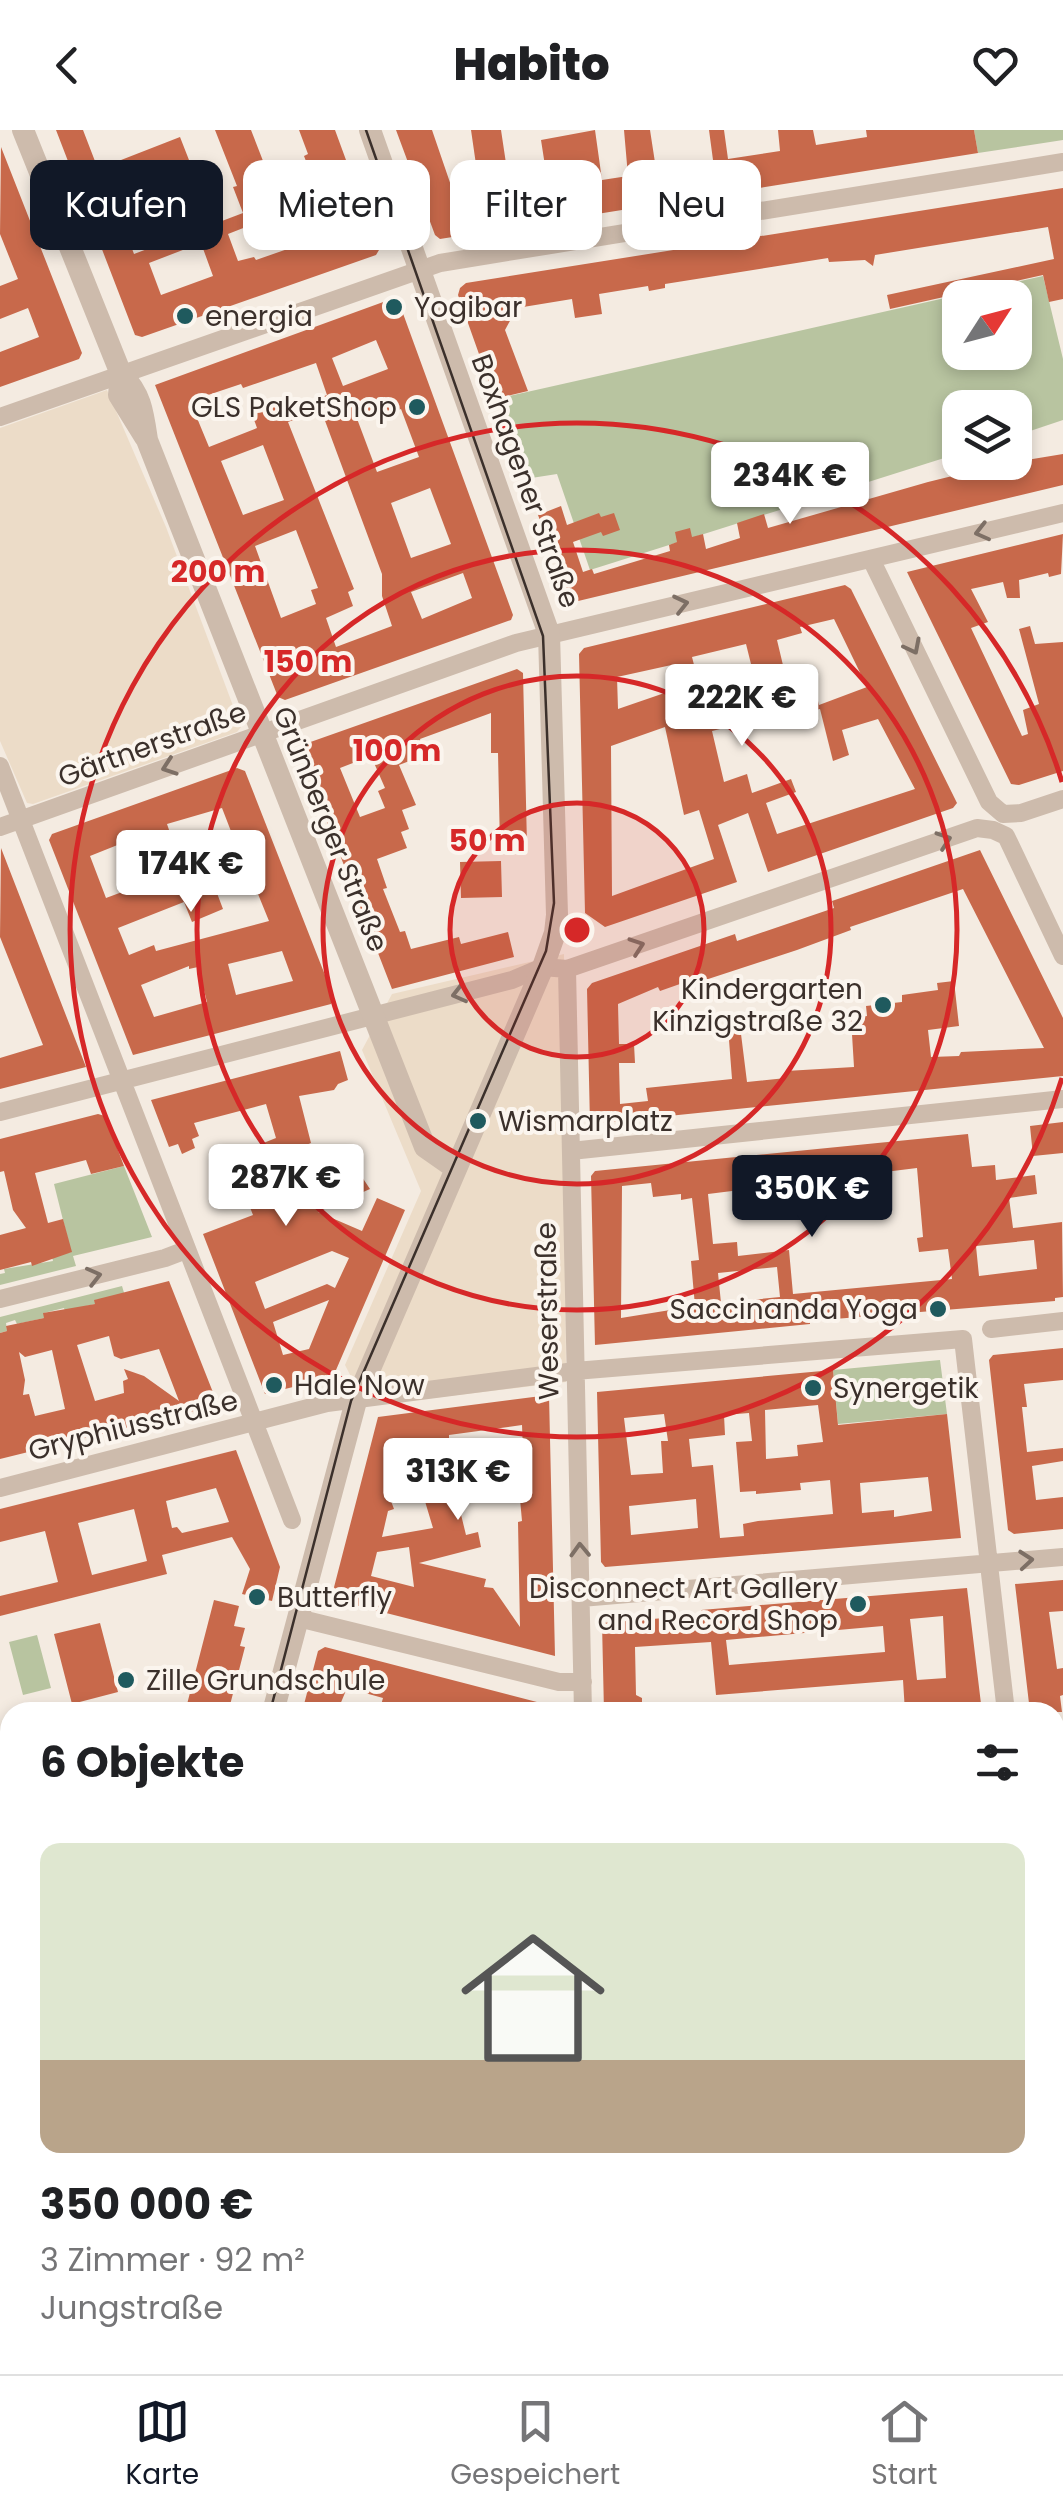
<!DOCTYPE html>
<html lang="de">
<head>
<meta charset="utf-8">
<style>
  :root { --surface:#fff; --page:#f6f6f6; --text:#202124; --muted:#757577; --line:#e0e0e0; --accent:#111827 }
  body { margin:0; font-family:Poppins,sans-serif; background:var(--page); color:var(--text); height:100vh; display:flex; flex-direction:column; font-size:38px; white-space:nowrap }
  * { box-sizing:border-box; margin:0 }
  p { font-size:32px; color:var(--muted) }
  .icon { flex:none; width:55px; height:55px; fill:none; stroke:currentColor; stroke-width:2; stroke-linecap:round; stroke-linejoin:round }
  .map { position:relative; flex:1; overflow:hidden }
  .side { position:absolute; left:0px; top:1572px; width:1065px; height:672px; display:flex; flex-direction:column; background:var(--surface); border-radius:30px 30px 0 0; box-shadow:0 5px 15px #0003 }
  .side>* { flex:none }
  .top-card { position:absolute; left:30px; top:30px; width:1005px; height:90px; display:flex; gap:20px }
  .needle { width:65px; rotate:54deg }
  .controls { position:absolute; left:942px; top:150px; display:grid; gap:20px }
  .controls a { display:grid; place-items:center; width:90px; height:90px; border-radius:20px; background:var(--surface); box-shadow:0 5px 15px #0003; font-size:50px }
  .price { position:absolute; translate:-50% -85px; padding:0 22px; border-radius:10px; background:#fff; color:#222; font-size:32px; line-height:65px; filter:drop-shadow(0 2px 5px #0008) }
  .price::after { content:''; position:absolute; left:50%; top:60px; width:30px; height:22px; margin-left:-15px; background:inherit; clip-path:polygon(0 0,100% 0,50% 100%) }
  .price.selected { background:var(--accent); color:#fff }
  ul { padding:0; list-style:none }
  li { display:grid; align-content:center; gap:20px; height:530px; padding:0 40px }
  li span { display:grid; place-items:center; height:310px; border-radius:20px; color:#555 }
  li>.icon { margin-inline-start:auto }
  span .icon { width:180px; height:180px; fill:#fffc; stroke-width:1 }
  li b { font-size:42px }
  h2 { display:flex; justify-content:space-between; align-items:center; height:120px; padding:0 40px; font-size:42px }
  .tag { padding:0 35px; border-radius:20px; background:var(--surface); box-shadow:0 5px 15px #0003; font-size:35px; line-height:90px }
  .tag.selected { background:var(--accent); color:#fff }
  header { display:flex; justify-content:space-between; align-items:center; height:130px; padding:0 40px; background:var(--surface); font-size:45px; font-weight:800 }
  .tabs { display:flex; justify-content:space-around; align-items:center; height:140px; border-top:2px solid var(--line); background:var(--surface); font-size:28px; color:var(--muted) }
  .tabs a { display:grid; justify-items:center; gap:5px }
  .tabs .selected { color:var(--accent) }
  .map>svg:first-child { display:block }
  .green { fill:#b8c4a0; fill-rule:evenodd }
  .plaza { fill:#ecdcc8 }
  .building { fill:#c8694b; fill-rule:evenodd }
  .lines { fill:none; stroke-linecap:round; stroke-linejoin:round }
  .minor { stroke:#cdbbac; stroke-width:18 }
  .tertiary { stroke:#cdbbac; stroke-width:22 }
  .tram { stroke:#3b302b; stroke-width:2.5 }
  .oneway { stroke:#7d6f65 }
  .ring { fill:none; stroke:#d62828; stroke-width:5 }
  .poi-dot { fill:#1f5a5e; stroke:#fbf5ee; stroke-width:4 }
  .labels { text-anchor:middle; stroke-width:8; stroke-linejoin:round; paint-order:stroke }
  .poi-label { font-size:28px; fill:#3b302b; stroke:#fbf5ee; text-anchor:start }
  .street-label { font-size:28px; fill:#3b302b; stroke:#fbf5ee }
  .centre { fill:#d62828; stroke:#fbf5ee; stroke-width:5 }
  .ring-label { font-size:30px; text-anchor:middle; font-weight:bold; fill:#d62828; stroke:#fbf5ee; stroke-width:8; stroke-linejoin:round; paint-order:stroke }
</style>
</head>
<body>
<header><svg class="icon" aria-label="back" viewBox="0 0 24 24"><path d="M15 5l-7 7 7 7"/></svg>Habito<svg class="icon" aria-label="heart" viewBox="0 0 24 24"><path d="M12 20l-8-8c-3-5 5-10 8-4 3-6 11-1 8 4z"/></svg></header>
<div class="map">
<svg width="1063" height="2244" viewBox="0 0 1063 2244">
  <rect width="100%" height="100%" fill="#f4ebe1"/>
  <!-- green -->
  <path class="green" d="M974,0h89v10l-85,13z
    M1043,146l20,83v61l-48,16v-28h-55v45l-370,117 -33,-96 -32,5 -29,-80zM960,168h55v54h-55z
    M124,1036l28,71 -79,19 3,10 -76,19v-11l5,-1 -1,-4 49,-8 -1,-4 19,-5 -17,-68z
    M122,1156l3,10 -30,4v4l-30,7 -1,-3 -20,5v5l-27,6 -2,-4 -9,3 1,8 -7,2v-16z
    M940,1230l7,54 -109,10 -5,-54z
    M37,1505l14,53 -28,7 -14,-53z
    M1063,1711v160l-8,-66v-93z"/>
  <!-- plaza -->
  <path class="plaza" d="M107,260l59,137 75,200 -4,5 -204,72 -6,-1 -27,-62v-313z
    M564,824l2,428 -200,24 -21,-41 76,-174 -59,-141 30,-56z"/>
  <!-- building -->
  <path class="building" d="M56,0h27l15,39 82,-32 34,87 29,-11 -10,-26 4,-1 -22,-56h36l21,54 37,-15 -5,-13 4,-2 -9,-24h36l44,120 -3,5 -234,82 -7,-2zM156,33l28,72 -50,19 -16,-43 5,-2 -11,-29zM287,81l12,34 -43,15 -2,-3 -16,4 -10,-27zM201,113l12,33 -52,19 -12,-32z
    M396,0h36l25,73 24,-4 -10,-69h30l9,60 38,-5 -7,-45 54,-10 7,50 26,-4 -4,-46h26l6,39 57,-9 -4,-30h15l4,29 52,-8 -2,-21h35l3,15 51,-8 -1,-7h108l4,23 -538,86 -5,-4z
    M1,17l81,206 -3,6 -79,28v-35l39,-15 -11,-29 -28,11v-33l18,-7 -18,-45z
    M1063,58v111l-14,3 -6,-27 -153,34 -3,-14 167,-36 -6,-32 -173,28 -2,11 -8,-6 -36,2 -1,-4 -163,26v4l-16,3 -1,-5 -49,8 3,20 -27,4 -3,-19 -55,9 -12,22 23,61 -33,8 -37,-104 2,-7 6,-5z
    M397,167l116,318 -2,5 -226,80 -7,-3 -123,-312zM376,210l12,29 -45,17 -11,-28zM316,233l11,32 -29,10 -2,-7 -44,16 5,14 -48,19 -19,-46 51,-17 2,4zM386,276l3,8 12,-5 18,48 -42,15 -21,-56zM321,280l61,164v22l10,30 -56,21 -10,-29 27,-12 -5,-14 6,-3 -66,-167zM263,315l21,55 -41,15 -22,-54zM430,358l21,56 -40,14 -20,-55zM296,400l22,58 -7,2 5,14 -35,14 -26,-72zM463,443l9,25 -50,21 -11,-27z
    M1063,324v31l-489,117 -5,-3 -31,-84 23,-9 6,19 32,-12 2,4 13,-4 6,17 -17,6 -2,-4 -28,10 10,30 9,-3 2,5 76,-23 -1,-6 8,-3 -2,-10 15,-4 2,9 11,-3 3,15 34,-11 -3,-15 27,-9 4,14 160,-46 69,-17z
    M1063,404l-2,40 -12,3 -1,-4 -29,7 1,18h-13l-4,-16 -32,7 17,33 -17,6 51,108 6,-2 -5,-24 16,-6 -20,-75 11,-3 5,18 28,-2v129l-44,14 -8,-1 -104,-212z
    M845,455l6,4 106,214 -4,5 -185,64 -20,-59 -30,12 19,57 -132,45 -20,-14 -6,-259 5,-6zM834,489l33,68 -48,18 -7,-29 -25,6 -10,-42 25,-7 -2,-6zM746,514l9,36 13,-3 11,42 41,-10 13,52 16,-6 -7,-25 36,-11 37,70 -138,45 -11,-31 30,-11 -5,-13 -39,14 -5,-19 -23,8 -12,-51 36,-9 -4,-16 -12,3 -4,-15 -25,6 -11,-43zM676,534l6,23 -64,22 -1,-32zM665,597l19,88 15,-5 15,49 -102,37 -1,-150z
    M517,539l6,4 4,172 -27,1 -2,-93h-7v-40l-71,26 5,16 -26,10 17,40 -14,5 7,19 -8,3 6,16 -30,11 10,29 -4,1 17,43 5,-1 6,18 48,-12 2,7 47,-12 6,25 -122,32 -92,-237 2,-7zM371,626l14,32 -7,3 7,17 -25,9 -20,-49z
    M237,638l8,3 89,227 -3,6 -198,51 -84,-215 3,-6zM222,678l12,31 -55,20 -12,-35zM140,706l12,36 -14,6 3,7 -35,13 -16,-42zM247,737l22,54 -113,30 -2,-6 -25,10 -11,-27 66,-26 8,20 31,-13 -11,-29zM282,821l11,30 -57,14 -8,-31zM189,836v3l9,-2 9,35 -53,15 -13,-32z
    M1,718l85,219 -86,22v-31l43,-13 -43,-108z
    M980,720l83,168v58l-473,48 -3,-135 5,-6 143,-49 2,7 97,-33 -2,-7zM963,759l81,159 -83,4 -2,4 -28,1 -3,-27 31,-4 -5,-45 -17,2 1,7 -36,5v7l-36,4 1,10 -16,2 3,49 -68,4v7l-39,4 -7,-56 -12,1 4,52 -86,9 2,13 -28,3 -1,-41h16l-1,-19h-15l-1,-40 40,-17 2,4 37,-13 2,4 98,-32 54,-20 -1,-3z
    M501,731l1,36 -41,1 -1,-36z
    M340,921l8,29 -10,4 -4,6 -35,6 12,47 -47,19 17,42 49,-19 -5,-12 13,-5 4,12 18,-6 10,15 -52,23 44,19 15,-33 28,12 -72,167 -68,17 -62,-160 50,-19 -11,-28 -18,4 -9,-29 61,-24 -10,-34 -72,19 5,13 -7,3 3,9 -13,6 -4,-10 -9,3 -18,-47zM332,1121l17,7 -14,30 -8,-4 -62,25 -10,-27zM329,1170l-20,49 -26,6 -10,-33z
    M98,984l7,2 19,50 -33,8 -5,-14 -51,13 13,50 15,-4 9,33 -40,14 -1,-4 -31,8v-35l26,-7 -13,-18 -9,-39 -4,1v-33z
    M1063,992v31l-30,3 -3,-30z
    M968,1004l4,33 23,-2 1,15 39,-5 2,19 -28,4 4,30 49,-6 1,75 -8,1v3l-245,20v3l-215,21 -4,-169 4,-5zM917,1038l6,69 -6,1 2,14 29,-3 4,30 -159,15 -4,-44 -51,6 -1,-14 -24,2 -5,-50zM651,1053l2,14 28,-3v6l11,-2 7,62 -8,1 4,45 -74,12 1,-132zM1034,1110l3,29 -58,7 -3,-30zM777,1137l3,30 -59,6 -3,-30z
    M169,1151l49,124 -218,54v-126l7,-2 -1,-5 38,-8 -1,-5 52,-9 -1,-4zM109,1206l5,20 7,3 38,-10 20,52 -35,-25 -20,-7 4,10 -5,2 1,12 -29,8 -18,-56zM52,1220l13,59 -30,7 -6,-22 -6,1 2,-15 -6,-28 6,5z
    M1063,1218v32l-39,4 3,23h-5l5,45 36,-4v13l-31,5 4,34 27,-3v32l-49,5 -6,-4 -19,-170 4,-5z
    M833,1240l5,55 109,-11 14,124 -356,29 -4,-5 -4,-170zM818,1275l5,37 -26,3 1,11 -32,3 -1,-49zM749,1283l3,28 -16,1 4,50 16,-1v3l45,-4 -1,-7 30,-3 3,34 -75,7 -15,3 1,12 -24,2 -7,-73 -21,2 -3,-28 36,-4 -1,-20zM664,1284l4,27h-7l2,32 -32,2 -7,-57zM928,1347l4,34 -38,6v-7l-32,3 -2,-30zM696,1369l2,29 -67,7 -2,-29z
    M549,1265l6,261 -220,-56 -3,-5 46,-178zM522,1295l2,52h-6l4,44 -4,1 2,105 -27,-39 -9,-1 2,-8 -67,-16 62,-16 -3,-15 -12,3 -11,-45 -31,8 9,30 -51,9 6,-26 6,-2 -3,-8 13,-54 45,-7v-5zM409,1417l5,40 -43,-11 6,-24z
    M236,1320l44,117 -8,34 -30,-7 8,-25 -18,-32 -70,18 5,19 -167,42v-20l58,-14 -13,-51 -45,11v-33zM216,1358l13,34 -47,11 -5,-6 -5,1 -6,-27zM134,1379l13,52 -55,14 -14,-52z
    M1063,1450v31l-14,1 8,57 6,-1v27l-3,1 2,16h-32l-15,-128z
    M967,1458l15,124h-34l-1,-5 -42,5 -2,-32 -187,15 -5,-53 -76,5 1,48 6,3v11l-38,3 -2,-89 100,-8 -1,-5zM943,1486l3,62 -29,2 -7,-61zM883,1496l2,26 -156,13 -3,-25z
    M214,1470l25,6 -5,20 11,2 -5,18 5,1 -15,58 -2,7h-43z
    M100,1493l18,69 -46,12 -18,-70z
    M325,1517l235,61v4h-109l-42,-10 -3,10h-27l4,-14 -36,-10 -10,24h-35l16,-61z"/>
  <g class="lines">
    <!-- minor -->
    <path class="minor" d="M0,287l440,-154 623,-101
      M871,429l118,243 14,12 18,-1 42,-14
      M0,636l292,754
      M0,697l516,-184 547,-130
      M567,839l16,743
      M0,982l512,-132 31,-13 24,2 410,-141 16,2 13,6 57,120
      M571,1021l492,-52
      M0,1169l165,-41 21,-8
      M991,1199l72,-8
      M0,1358l327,-85 248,-32 388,-32 43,373
      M581,1468l482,-41
      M298,1488l261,64h24
      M1055,1988l8,71
      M0,2041l10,38
      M1055,2110l8,-1
      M50,2235l3,9
      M595,2244l1,-9"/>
    <!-- tertiary -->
    <path class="tertiary" d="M23,0l98,244c20,20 22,38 26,66l278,707 30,21
      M121,244l-2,21 26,42
      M273,1582l83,-311 187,-434 12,-34 2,-18 -8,-281 -179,-504
      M1055,1684l8,-1
      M0,1771l10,-1
      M105,2244l3,-9"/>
    <!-- tram -->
    <path class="tram" d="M270,1582l81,-311 195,-450 8,-48 -11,-267 -177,-506
      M1055,1679l8,-1
      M0,1767l10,-1
      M102,2244l2,-9"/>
  </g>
  <!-- one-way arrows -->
  <defs><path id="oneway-chevron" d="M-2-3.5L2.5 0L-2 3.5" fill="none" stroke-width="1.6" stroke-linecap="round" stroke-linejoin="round" transform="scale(2.5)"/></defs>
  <g class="oneway">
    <use href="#oneway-chevron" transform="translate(982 402) rotate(166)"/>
    <use href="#oneway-chevron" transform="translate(681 474) rotate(-13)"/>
    <use href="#oneway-chevron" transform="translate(913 517) rotate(63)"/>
    <use href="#oneway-chevron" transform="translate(169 637) rotate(161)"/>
    <use href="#oneway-chevron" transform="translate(944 710) rotate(-19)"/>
    <use href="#oneway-chevron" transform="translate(637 816) rotate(-19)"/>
    <use href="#oneway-chevron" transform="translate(459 864) rotate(166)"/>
    <use href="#oneway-chevron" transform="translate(94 1146) rotate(-14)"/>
    <use href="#oneway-chevron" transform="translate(580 1420) rotate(-92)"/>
    <use href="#oneway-chevron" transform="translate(1026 1430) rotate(-5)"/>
  </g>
  <!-- distance rings -->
  <circle cx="577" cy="800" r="127" fill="#d62828" fill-opacity=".12"/>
  <g class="ring">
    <circle cx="577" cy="800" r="127"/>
    <circle cx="577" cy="800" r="254"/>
    <circle cx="577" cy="800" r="380"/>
    <path d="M1062 948A507 507 0 1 1 1062 652"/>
  </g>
  <!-- markers -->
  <g class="poi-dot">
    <circle cx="394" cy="177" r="10"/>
    <circle cx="185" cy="186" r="10"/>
    <circle cx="417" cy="277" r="10"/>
    <circle cx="883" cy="875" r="10"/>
    <circle cx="478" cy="991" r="10"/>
    <circle cx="938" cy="1179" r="10"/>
    <circle cx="274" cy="1255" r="10"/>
    <circle cx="813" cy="1258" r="10"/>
    <circle cx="257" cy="1467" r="10"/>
    <circle cx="858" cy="1474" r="10"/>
    <circle cx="126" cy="1550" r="10"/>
  </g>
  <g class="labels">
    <!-- poi labels -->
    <g class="poi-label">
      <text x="414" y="187">Yogibar</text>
      <text x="205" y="196">energia</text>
      <text x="397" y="287" text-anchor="end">GLS PaketShop</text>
      <text x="863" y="869" text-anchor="end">Kindergarten<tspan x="863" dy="32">Kinzigstraße 32</tspan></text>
      <text x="498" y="1001">Wismarplatz</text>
      <text x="918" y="1189" text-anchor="end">Saccinanda Yoga</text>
      <text x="294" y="1265">Hale Now</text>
      <text x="833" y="1268">Synergetik</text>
      <text x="838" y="1468" text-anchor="end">Disconnect Art Gallery<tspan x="838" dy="32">and Record Shop</tspan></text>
      <text x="277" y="1477">Butterfly</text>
      <text x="146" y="1560">Zille Grundschule</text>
    </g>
    <!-- street labels -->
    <g class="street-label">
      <text transform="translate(526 351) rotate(70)" y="10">Boxhagener Straße</text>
      <text transform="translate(152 614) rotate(-20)" y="10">Gärtnerstraße</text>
      <text transform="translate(331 699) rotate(68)" y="10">Grünberger Straße</text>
      <text transform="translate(547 1181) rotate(-91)" y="10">Weserstraße</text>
      <text transform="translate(133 1295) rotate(-14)" y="10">Gryphiusstraße</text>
    </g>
  </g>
  <circle cx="577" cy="800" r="15" class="centre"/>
  <g class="ring-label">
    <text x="218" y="452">200 m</text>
    <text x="308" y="542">150 m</text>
    <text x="397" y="631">100 m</text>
    <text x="487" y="721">50 m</text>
  </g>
</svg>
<div class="controls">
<a><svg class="needle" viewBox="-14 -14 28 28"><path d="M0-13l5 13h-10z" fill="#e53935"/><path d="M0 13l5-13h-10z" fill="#757577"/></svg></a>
<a><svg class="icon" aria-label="layers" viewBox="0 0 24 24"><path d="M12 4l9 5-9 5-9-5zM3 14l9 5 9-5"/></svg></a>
</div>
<b class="price" style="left:790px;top:397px">234K €</b>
<b class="price" style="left:742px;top:619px">222K €</b>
<b class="price" style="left:191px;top:785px">174K €</b>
<b class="price" style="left:286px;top:1099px">287K €</b>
<b class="price selected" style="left:812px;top:1110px">350K €</b>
<b class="price" style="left:458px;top:1393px">313K €</b>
<div class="top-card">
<a class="tag selected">Kaufen</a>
<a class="tag">Mieten</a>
<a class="tag">Filter</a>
<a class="tag">Neu</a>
</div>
<section class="side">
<h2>6 Objekte<svg class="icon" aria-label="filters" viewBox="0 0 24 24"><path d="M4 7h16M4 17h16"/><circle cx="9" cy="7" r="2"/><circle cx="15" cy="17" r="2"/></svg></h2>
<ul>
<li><span style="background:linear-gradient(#dfe7d0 70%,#b9a48a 0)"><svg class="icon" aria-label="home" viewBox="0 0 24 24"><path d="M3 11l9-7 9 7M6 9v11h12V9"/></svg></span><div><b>350 000 €</b><p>3 Zimmer · 92 m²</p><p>Jungstraße</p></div></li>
</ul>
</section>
</div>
<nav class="tabs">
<a class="selected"><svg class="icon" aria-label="map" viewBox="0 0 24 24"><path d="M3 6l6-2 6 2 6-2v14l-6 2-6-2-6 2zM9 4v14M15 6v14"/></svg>Karte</a>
<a><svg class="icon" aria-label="saved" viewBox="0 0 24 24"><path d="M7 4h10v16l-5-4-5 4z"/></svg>Gespeichert</a>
<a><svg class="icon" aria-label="home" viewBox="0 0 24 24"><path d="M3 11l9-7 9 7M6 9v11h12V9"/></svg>Start</a>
</nav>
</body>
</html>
